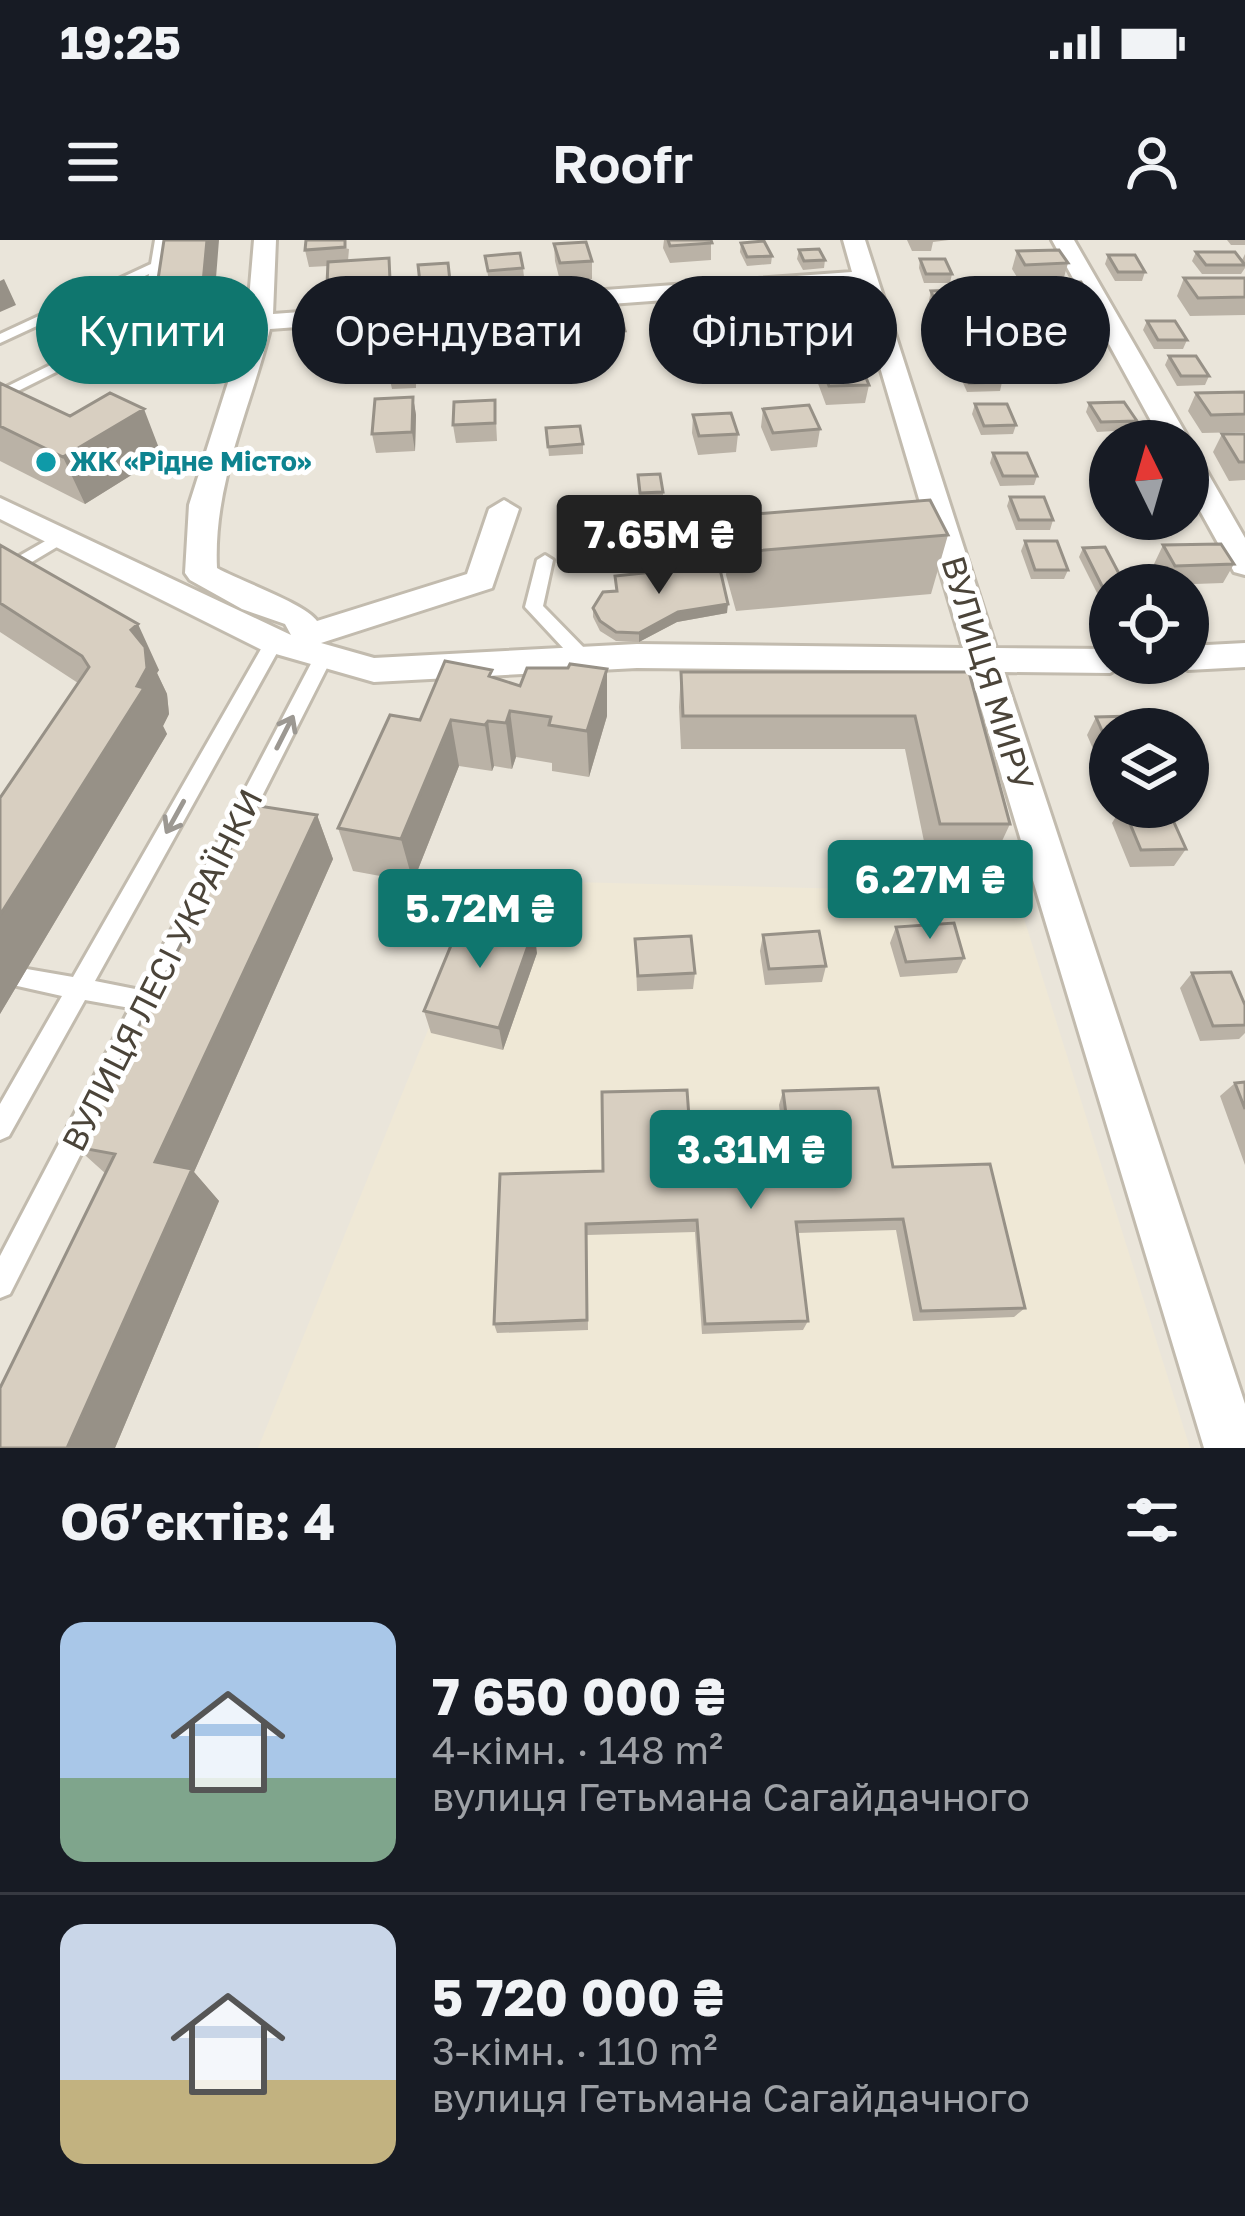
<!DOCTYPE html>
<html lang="uk">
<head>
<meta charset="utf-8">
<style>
  :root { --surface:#171b24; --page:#20242c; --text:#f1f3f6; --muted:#9ea1a6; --line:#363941; --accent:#0f766e }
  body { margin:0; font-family:"Golos Text",sans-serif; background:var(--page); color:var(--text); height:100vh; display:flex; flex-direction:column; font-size:45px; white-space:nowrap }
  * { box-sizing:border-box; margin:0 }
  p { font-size:39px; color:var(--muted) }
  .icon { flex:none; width:66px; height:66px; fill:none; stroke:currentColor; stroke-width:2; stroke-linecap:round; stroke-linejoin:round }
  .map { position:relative; height:1208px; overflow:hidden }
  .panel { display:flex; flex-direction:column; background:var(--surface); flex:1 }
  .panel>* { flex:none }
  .hud { position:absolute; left:36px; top:36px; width:1173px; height:108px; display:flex; gap:24px }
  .needle { width:78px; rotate:355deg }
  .fabs { position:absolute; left:1089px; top:180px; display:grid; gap:24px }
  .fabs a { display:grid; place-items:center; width:120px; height:120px; border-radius:50%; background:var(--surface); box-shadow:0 3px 9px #0004; font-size:60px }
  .price { position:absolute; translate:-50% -102px; padding:0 27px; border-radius:12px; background:var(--accent); color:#fff; font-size:39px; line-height:78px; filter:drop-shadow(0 3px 6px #0008) }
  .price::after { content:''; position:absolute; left:50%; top:72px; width:36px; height:27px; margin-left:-18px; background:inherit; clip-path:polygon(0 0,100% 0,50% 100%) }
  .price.active { background:#222; color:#fff }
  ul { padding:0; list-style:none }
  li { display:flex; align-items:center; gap:36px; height:300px; padding:0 60px }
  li+li { border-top:3px solid var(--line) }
  li span { display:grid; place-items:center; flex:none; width:336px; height:240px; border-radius:24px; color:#555 }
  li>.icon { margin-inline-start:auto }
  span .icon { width:144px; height:144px; fill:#fffc; stroke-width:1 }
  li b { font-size:51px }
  h2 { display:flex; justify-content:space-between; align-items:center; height:144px; padding:0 60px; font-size:51px }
  .tag { padding:0 42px; border-radius:54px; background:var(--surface); box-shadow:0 3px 9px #0004; font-size:42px; line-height:108px }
  .tag.active { background:var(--accent); color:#fff }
  .status { display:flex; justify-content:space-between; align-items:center; height:84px; padding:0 60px; background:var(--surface); direction:ltr }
  .status svg { height:33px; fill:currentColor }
  header { display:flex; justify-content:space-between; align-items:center; height:156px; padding:0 60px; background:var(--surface); font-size:54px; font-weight:600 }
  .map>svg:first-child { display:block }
  .residential { fill:#eae5da; fill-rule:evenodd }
  .education { fill:#efe8d6 }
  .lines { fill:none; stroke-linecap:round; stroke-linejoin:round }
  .lane-casing { stroke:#c2bbae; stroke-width:6 }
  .street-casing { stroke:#c2bbae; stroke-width:6 }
  .lane { fill:#fff; fill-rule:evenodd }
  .street { fill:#fff; fill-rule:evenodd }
  .wall { fill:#bab2a6 }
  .shaded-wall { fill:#979187 }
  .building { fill:#d8cfc1; stroke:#979187; stroke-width:3 }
  .oneway { stroke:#9c9892 }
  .culture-dot { fill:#0f9aa8; stroke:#fff; stroke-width:4.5 }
  .labels { text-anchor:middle; stroke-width:10; stroke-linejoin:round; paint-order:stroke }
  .far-culture-label { font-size:27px; font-weight:bold; fill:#0d838f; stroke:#fff; text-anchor:start }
  .street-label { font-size:33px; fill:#4b4439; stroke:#fff }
</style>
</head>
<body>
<div class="status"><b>19:25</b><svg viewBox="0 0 49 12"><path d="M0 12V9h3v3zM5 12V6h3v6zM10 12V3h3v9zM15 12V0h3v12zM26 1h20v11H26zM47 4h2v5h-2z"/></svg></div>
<header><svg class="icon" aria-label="menu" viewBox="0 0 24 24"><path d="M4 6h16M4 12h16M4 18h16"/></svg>Roofr<svg class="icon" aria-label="person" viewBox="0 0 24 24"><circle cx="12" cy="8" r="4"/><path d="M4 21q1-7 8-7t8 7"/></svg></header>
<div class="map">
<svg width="1245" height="1208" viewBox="0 0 1245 1208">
  <rect width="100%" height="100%" fill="#f6f3ec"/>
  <!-- residential -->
  <path class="residential" d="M0,0h1245v1208h-1245zM1110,201h78v78h-78zM1110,345h78v78h-78zM1110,489h78v78h-78z"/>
  <!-- education -->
  <path class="education" d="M489,640l527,13 174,555h-932z"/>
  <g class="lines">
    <defs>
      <path id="lane" d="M155,0h12l-14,79 -12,-3 8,-42 -149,69v-9l151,-70z
        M107,97l7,4 -2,3 -112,56v-10z
        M61,292l8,5 -2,4 -67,40v-14z
        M545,315l8,5 -10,46 47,48 3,5 -3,5h-12l-53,-57 12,-47z
        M274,396l9,6 -188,339 45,9 175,-334 9,-6 9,6 -323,638 -10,4v-42l130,-248 -45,-8 -76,136 -9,4v-36l62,-108 -49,-11 -3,-7 3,-7 8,-3 52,9 192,-335z"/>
      <path id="street" d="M254,0h22l-3,74 579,-42 -9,-32h22l131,408 114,1v14h16l-16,10 -106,-1 241,732v44h-41l-234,-777 -333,-3 -263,14 -112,-32 -262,-131v-21l291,137 -6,-11 -43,-15 -52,-29 -5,-7 4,-68 58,-182zM856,46l107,362 -326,-4 -263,14 -53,-15 171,-55 27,-79 -15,-9 -15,9 -22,65 -150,47c-11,-17 -77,-40 -100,-53 -4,-85 33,-158 53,-239z
        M1052,0h22l116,201 -2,3 -26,-3z
        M1188,214l14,9 43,75v37l-11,-3 -46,-83z
        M1245,403v24l-57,3 -14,-7h14v-17z"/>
    </defs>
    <!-- lane casing -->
    <use href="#lane" class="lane-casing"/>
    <!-- street casing -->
    <use href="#street" class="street-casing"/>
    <!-- lane -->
    <use href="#lane" class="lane"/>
    <!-- street -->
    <use href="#street" class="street"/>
  </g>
  <!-- wall -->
  <path class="wall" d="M306,0l43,9 -1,12 41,-3 4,40 -62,4 -4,-17 1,-19 -19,1 -4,-17z
    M664,0h47v20l-41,3 -7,-15z
    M907,0h42l-16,2 -2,9h-19z
    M1227,0h18v5h-14z
    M741,3l31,13 -1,8 -24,2 -7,-14z
    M554,4l38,17v18l-32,2 -5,-20z
    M799,10l26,10 -1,8 -21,2 -6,-11z
    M1017,11l51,12 -5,18 -43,1 -8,-13z
    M1196,12l46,8 3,-6v14l-4,6h-39l-10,-13z
    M1108,15l37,17 -3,9h-27l-10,-17z
    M485,16l38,12 2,18 -35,3z
    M920,19l32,15 -2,9h-26l-5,-15z
    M448,23l3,27 -30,2 -3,-27z
    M1184,38h61v37l-55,1 -13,-20z
    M1017,43l78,22 -6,17 7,11 -3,10h-32l-6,-11 2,-8 -32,1 -13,-24z
    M803,47l44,19 -3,17 -35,2 -9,-20z
    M931,51l38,17 -2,7 47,17 -6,18 -44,1 -8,-18 4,-16 -24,1 -7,-18z
    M733,59l32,17 -1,9 -26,1 -5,-18z
    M483,70l3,37 -33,2 -3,-18z
    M520,75l42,23 1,18 -38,3z
    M213,76l-15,22 -75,41 -32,-14 -14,-34z
    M598,77l27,14v9l-23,2z
    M678,78l33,17 -1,9 -26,1 -2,-4 -13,1 -1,-16 10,-1z
    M1147,81l40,19 -4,9h-29l-11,-19z
    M383,97l1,21 -52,4 -4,-18z
    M1169,116l40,20 -4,9 -28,1 -12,-21z
    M416,119v29l-24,1 -2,-9z
    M693,119l25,11 -1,9 -21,2 -4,-12z
    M819,120l50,25 -4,18 -39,2 -10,-27z
    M962,126l40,16 -2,9 -33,1 -7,-16z
    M0,143l70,33 92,40 -77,48 -85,-43z
    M1245,152v40l-43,1 -14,-22 8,-18z
    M413,157l3,18 -1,36 -39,2 -4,-19z
    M495,160l2,41 -41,2 -3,-18z
    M1089,163l48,18 -4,9 -36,2 -11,-20z
    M975,164l41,21 -3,9 -32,1 -9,-21z
    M763,169l57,20 -3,18 -46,4 -10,-24z
    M693,175l45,19 -2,18 -38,3 -6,-22z
    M546,188l37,16v10l-34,2z
    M1222,194h23v46l-16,1 -16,-29z
    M993,213l44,23 -3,9 -34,1 -10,-23z
    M638,235l25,17v9l-23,2z
    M1010,257l43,23 -3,10h-34l-9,-24z
    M1188,274l2,4 -5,9h-33l-3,-8h39z
    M731,276l217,19 -17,59 -195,17 -10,-36z
    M1025,301l43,29 -4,9h-33l-10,-28z
    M0,305l159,125 -2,3 10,21 2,20 -6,12 4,8 -167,280v-216l78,-115 -78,-51z
    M1163,305l71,19 -11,19 -57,2 -12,-21z
    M1083,308l27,37v13l-10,1 -21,-42z
    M615,336l112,37 -50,9 -38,20 -23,-1 -16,-10 -7,-14v-9l23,-17z
    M607,429v47l-18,61 -37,-6v-8l-36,-6 -4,12 -18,-3 -2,5 -33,-5 -46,116 -60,-11 -15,-43 82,-108 73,-43 27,9z
    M681,432h288l41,152 -15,32h-68l-22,-107h-224l-2,-42z
    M1096,477l14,12v45h-6l-17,-39z
    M1122,567h45l19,42 -12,17 -44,1 -18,-44z
    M317,575l16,44 -139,313 25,29 -104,247h-115l106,-274 -30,-27z
    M896,687l68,31 -7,15 -57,4 -10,-34z
    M763,695l63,31 -4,16 -57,3 -5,-34z
    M635,699l60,34 -2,16 -56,2z
    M537,713l-34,97 -72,-17 -7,-22z
    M1192,733l53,32v28l-6,6 -39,2 -20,-53z
    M1245,842v83l-25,-69 15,-13z
    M783,851l110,76 132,141 -11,9 -101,4 -17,-91 -99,3 11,88 -5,9 -101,4 -7,-102 -108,3 1,95 -91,3 -3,-9 6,-150 287,-6 -8,-63z"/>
  <!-- shaded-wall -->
  <path class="shaded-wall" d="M207,0h12l-6,76 -15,22 -75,41 -13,-34z
    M4,39l12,26 -16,7v-31z
    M413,157l3,18 -1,36 -3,-19z
    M144,169l18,47 -77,48 -22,-47z
    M728,364l-1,9 -50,9 -38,20v-9l39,-21z
    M138,384l21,46 -2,3 10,21 2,20 -6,12 4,8 -167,280v-99l137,-229 -6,-56z
    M607,429v47l-18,61 -2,-46z
    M510,471l6,46 -4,12 -6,-46z
    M451,480l8,46 -46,116 -12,-43z
    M488,481l6,45 -2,5 -7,-46z
    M317,575l16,44 -139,313 25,29 -104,247h-48l88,-286z
    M534,689l3,24 -34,97 -4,-22z"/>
  <!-- building -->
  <path class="building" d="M164,0h43l-4,43 -16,21 -77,41 -33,-14 80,-45z
    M306,0h39v7l-40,3z
    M668,0h43l1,3 -42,3z
    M764,1l8,15 -25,1 -6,-14z
    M586,2l6,19 -32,2 -6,-19z
    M819,9l6,11 -21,1 -5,-11z
    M1059,10l9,13 -43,2 -8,-14z
    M1196,12h39l10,13h-39z
    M520,13l3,15 -35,3 -3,-15z
    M1108,15h27l10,17h-27z
    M389,18l1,22 -63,5 1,-23z
    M920,19h25l7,15h-26z
    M448,23l2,18 -30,2 -2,-18z
    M1184,38h61v19l-47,1z
    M1081,42l14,23 -65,2 -13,-24z
    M838,45l9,21 -36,1 -8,-20z
    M961,50l8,18 -31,1 -7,-18z
    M758,58l7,18 -26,1 -6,-18z
    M483,70l1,19 -34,2v-19z
    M558,73l4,25 -39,3 -3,-26z
    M1004,74l10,18 -45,1 -9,-18z
    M621,76l4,15 -23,2 -4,-16z
    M705,76l6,19 -27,1 -1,-4 -14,1 -1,-7 13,-1 -3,-7z
    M379,79l2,21 -53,4v-20z
    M1147,81h28l12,19h-29z
    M1090,82l6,11 -32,1 -7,-11z
    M1169,116h27l13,20h-28z
    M714,118l4,12 -22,1 -3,-12z
    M858,118l11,27 -40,1 -10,-26z
    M416,119l-1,20 -25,1 1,-20z
    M962,126h33l7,16 -33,1z
    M0,143l70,33 40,-23 34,16 -81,48 -63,-31z
    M1245,152v22l-34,1 -15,-22z
    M413,157l-1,35 -40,2 3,-35z
    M495,160v23l-42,2 1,-23z
    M1124,162l13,19 -36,1 -12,-19z
    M975,164h32l9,21 -32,1z
    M809,165l11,24 -47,4 -10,-24z
    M731,173l7,21 -39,2 -6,-21z
    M580,186l3,18 -35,3 -2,-19z
    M1222,194h23v28h-6z
    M993,213h34l10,23h-34z
    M660,234l3,18 -23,1 -2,-18z
    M1010,257h34l9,23h-34z
    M930,260l18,35 -206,17 -11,-36z
    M1025,301h32l11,29h-33z
    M1221,304l13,20 -59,2 -12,-21z
    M0,305l138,79 -7,6 14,17 2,21 -10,18 7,2 -144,227v-117l89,-131 -7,-11 -82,-53z
    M1105,307l20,38h-15v4l-6,1 -21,-42z
    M719,325l9,39 -50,8 -39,21 -23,-1 -16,-11 -7,-13 10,-16 14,-1 -2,-15z
    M445,421l47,9 -3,6 31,10 7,-18h41l2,-4 37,5 -20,62 -38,-6 2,-8 -41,-6 -4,12 -18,-2 -3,4 -34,-5 -50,119 -63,-11 52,-113 30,5z
    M681,432h288l41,152h-70l-25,-108h-232z
    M1134,476l6,13h-30v20l-14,-32z
    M253,565l64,10 -162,347 37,7 -125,279h-67v-60l115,-234 -39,-7z
    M1123,567h44l19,42 -45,1z
    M464,674l70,15 -35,99 -75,-17z
    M954,683l10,35 -58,4 -10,-35z
    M819,691l7,35 -57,3 -6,-34z
    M691,696l4,37 -57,3 -3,-37z
    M1231,732l14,33v20l-32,1 -21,-53z
    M1245,842v27l-10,-26z
    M878,848l15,79 97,-3 35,144 -104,3 -18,-92 -107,3 12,99 -103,3 -8,-104 -111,4 1,96 -93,4 6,-150 103,-3 -1,-79 85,-2 6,81 100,-3 -10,-77z"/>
  <!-- one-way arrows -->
  <defs><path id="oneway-shaft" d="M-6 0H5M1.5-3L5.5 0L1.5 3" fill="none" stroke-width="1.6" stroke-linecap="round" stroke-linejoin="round" transform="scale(3)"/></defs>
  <g class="oneway">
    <use href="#oneway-shaft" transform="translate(285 492) rotate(-63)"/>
    <use href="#oneway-shaft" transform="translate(175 577) rotate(119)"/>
  </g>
  <!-- markers -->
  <circle class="culture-dot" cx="46" cy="222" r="12"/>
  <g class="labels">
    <!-- far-culture labels -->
    <g class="far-culture-label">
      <text x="70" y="231">ЖК «Рідне Місто»</text>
    </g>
    <!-- street labels -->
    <g class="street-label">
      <text transform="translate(988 433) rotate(73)" y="12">ВУЛИЦЯ МИРУ</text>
      <text transform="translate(162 730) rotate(-63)" y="12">ВУЛИЦЯ ЛЕСІ УКРАЇНКИ</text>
    </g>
  </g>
</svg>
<div class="fabs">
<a><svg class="needle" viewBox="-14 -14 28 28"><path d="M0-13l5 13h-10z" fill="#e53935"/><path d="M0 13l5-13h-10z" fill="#9ea1a6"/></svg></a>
<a><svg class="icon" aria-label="locate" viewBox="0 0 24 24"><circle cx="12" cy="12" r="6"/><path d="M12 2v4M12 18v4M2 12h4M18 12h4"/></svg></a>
<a><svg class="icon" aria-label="layers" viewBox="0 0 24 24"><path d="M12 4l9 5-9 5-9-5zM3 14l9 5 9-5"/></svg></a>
</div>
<b class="price active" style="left:659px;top:357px">7.65M ₴</b>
<b class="price" style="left:930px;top:702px">6.27M ₴</b>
<b class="price" style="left:480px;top:731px">5.72M ₴</b>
<b class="price" style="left:751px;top:972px">3.31M ₴</b>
<div class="hud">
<a class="tag active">Купити</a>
<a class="tag">Орендувати</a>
<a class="tag">Фільтри</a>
<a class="tag">Нове</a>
</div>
</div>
<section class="panel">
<h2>Об’єктів: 4<svg class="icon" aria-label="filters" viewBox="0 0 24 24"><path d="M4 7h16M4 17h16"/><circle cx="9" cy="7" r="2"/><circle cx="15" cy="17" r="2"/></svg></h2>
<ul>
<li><span style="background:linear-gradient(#a9c7e8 65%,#7fa58c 0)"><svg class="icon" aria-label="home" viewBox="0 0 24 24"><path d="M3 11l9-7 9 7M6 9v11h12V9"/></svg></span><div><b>7 650 000 ₴</b><p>4-кімн. · 148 m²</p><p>вулиця Гетьмана Сагайдачного</p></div></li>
<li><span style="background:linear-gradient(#c9d6e8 65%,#c2b280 0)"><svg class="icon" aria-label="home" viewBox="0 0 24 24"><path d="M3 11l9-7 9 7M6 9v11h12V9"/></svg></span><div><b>5 720 000 ₴</b><p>3-кімн. · 110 m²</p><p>вулиця Гетьмана Сагайдачного</p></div></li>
</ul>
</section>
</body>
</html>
